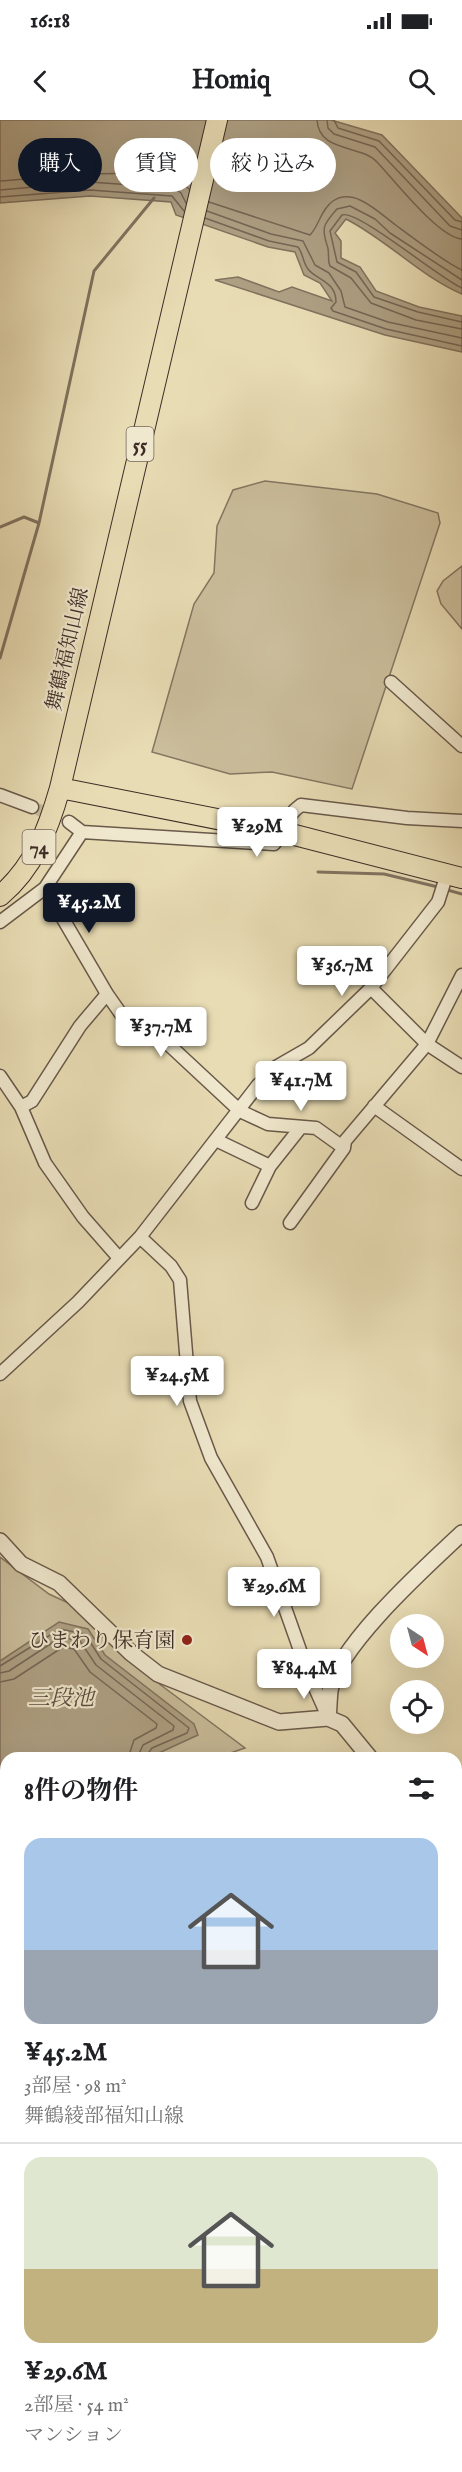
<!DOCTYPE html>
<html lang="ja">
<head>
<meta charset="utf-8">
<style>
  :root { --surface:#fff; --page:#f2f2f2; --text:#202124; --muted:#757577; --line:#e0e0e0; --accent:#111827 }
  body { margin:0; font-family:"IM FELL English","Noto Serif JP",serif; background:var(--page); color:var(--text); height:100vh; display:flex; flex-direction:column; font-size:22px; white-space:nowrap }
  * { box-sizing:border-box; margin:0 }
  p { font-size:20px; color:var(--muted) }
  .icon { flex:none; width:33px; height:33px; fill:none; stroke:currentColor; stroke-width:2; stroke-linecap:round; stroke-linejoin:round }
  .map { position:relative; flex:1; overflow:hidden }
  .details { position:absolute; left:0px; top:1632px; width:462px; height:720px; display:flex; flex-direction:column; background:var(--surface); border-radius:18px 18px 0 0; box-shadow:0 6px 24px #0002 }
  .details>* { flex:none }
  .hud { position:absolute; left:18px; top:18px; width:426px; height:54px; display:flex; gap:12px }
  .needle { width:39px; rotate:144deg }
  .buttons { position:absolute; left:390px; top:1494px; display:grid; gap:12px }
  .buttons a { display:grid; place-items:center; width:54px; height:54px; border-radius:50%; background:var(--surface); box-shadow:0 6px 24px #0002; font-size:30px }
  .price { position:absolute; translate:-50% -51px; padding:0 14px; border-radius:6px; background:#fff; color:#222; font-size:20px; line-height:39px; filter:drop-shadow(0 2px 3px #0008) }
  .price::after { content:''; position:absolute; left:50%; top:36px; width:18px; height:14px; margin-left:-9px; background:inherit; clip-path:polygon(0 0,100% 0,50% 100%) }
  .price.selected { background:var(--accent); color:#fff }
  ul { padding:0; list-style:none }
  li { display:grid; align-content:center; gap:12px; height:318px; padding:0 24px }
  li+li { border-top:2px solid var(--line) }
  li span { display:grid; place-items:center; height:186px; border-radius:18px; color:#555 }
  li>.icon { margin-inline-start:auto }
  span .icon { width:108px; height:108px; fill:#fffc; stroke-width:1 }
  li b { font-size:26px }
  h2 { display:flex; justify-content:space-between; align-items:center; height:72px; padding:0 24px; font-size:26px }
  .pill { padding:0 21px; border-radius:27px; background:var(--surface); box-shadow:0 6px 24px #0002; font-size:21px; line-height:54px }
  .pill.selected { background:var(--accent); color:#fff }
  .status { display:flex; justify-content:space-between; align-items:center; height:42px; padding:0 30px; background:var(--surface); direction:ltr }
  .status svg { height:16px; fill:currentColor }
  header { display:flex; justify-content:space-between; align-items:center; height:78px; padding:0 24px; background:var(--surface); font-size:27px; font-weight:700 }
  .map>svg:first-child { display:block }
  .green { fill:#cbbe9c; stroke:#847662; stroke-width:1.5 }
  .water { fill:#aea084; stroke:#81725f; stroke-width:1.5 }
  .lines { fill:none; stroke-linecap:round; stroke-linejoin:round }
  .shore { stroke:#766656; stroke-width:1.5 }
  .stream { stroke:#81725f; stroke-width:3 }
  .minor-tunnel { stroke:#c6b998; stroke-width:12; stroke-dasharray:12 6; stroke-linecap:butt }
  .minor-casing { stroke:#68594a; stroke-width:15 }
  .tertiary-casing { stroke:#68594a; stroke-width:18 }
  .primary-casing { stroke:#3e2d27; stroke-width:22 }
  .minor { stroke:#f0e8ce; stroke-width:12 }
  .tertiary { stroke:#f0e8ce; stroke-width:15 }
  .primary { stroke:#e8dcb4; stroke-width:20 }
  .poi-dot { fill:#8f2418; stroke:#f0e8ce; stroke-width:2 }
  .labels { text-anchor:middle; stroke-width:4.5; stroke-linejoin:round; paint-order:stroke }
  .shield { fill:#f0e8ce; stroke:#736559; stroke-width:1.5 }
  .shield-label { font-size:20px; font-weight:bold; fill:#3e2d27 }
  .street-label { font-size:21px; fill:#3e2d27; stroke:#f0e8ce }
  .poi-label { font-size:21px; fill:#3e2d27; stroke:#f0e8ce; text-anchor:end }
  .water-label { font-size:22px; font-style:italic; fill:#5a4a3e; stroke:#f0e8ce }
</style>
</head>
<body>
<div class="status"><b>16:18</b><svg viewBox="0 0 49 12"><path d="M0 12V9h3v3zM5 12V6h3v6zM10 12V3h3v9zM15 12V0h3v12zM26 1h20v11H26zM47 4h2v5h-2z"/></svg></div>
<header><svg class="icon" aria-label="back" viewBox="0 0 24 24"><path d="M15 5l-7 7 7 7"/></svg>Homiq<svg class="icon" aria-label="search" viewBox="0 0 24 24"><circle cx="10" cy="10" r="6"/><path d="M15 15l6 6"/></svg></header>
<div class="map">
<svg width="462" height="2352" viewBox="0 0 462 2352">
  <rect width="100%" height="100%" fill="#e8dcb4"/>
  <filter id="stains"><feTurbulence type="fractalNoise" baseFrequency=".00333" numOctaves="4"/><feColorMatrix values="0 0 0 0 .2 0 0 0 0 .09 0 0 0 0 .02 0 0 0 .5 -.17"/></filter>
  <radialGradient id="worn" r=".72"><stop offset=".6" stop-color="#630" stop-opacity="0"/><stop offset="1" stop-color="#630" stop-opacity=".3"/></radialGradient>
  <!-- green -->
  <path class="green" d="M265,361l112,13 61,19 2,10 -88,266 -80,-17 -42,2 -78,-22 42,-148 20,-31 3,-47 16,-36z
    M462,446v63l-21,-25 -4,-13 6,-10z
    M0,1437l49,37 26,12 51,53 119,89 -29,10h-210v595l-6,-3z
    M456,1873l6,2v477h-146l-15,-6h155z"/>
  <!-- water -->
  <path class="water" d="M0,0h331l51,15 80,83v76c-42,-18 -75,-54 -116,-75l-11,14 6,8v17l19,9 16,24 43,16 43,9v36l-77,-17 -170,-55 23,-3 41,15 13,-5 40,14 -12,-18 -16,-8 -9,-23 -27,-5 -92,-32 -5,-13 -81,-6 -90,7z
    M59,1502l29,7 17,26 89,69 4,11 -50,23h-142v266l-6,9 6,50v36l-6,-2v-456z"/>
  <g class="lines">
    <!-- shore -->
    <path class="shore" d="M317,0c2,33 43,24 60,42 17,18 62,76 85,77
      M327,0l1,8 6,6 41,13 75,79 12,4
      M334,0l4,8 41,13 76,79 7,2
      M0,61c38,-2 164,-20 189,8
      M0,70l90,-8 84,6 7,5 5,10
      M0,77l90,-7 82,6 12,15
      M209,82l101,33c9,-9 11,-26 23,-34 22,-15 48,14 64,25 16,12 49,37 65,44
      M207,91l64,23 32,7 12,24 14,8 12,18 4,16 43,15 74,16
      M205,98l64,23 29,6c5,6 5,16 10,22 8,11 28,12 28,33l-5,6 2,3 53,18 76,17
      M462,160l-72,-47 -15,-14 -25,-13 -13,3c-13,15 -16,18 -10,36 3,7 0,14 3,21l21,12 20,25 45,17 46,9
      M462,168c-23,-10 -105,-79 -120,-73l-12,16 7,31 19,10 18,25 44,15 44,10
      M0,1546l60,-37 25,5 16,25 88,69 -2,5 -35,15 -7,10
      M0,1553l9,-2 52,-34 19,4 16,24 78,61 -1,4 -30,15 -6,13
      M0,1562l14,-3 49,-32 11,2 16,23 67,52 -1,4 -22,12 -6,18"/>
    <!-- stream -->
    <path class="stream" d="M0,407l24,-10 15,6
      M0,538l39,-135 55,-252 60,-73
      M318,752l66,2 54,13
      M444,769l18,5
      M0,2240l6,4
      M149,2346l4,6"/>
    <!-- minor-tunnel -->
    <path class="minor-tunnel" d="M32,687l37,15"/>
    <defs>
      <path id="minor" d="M391,562l71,64
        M0,675l32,12
        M69,702l13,10
        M45,768l62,106 30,43 17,-1 12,6 74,69 28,13 48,4 28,20
        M0,802l45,-34 37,-56 192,12c13,-16 10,-27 27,-39l106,13 55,3
        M371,868l56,56 35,23
        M0,956l21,31 24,56 38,54 36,41
        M374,986l88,63
        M21,987l11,-6 48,-75 27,-32
        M216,1020l54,26 31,-39
        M252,1083l18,-37
        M290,1103l54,-75 1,-7 82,-97 35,-69
        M140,1117l31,29 9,14 10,121 21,57 56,99 40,113 21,47
        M0,1254l78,-72 62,-65 118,-152 18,-18 33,-19 62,-60 67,-86 9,-28"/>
      <path id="tertiary" d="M0,1421l21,23 38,19 72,70 27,21 121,48 49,-4 14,6 28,34
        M328,1598c1,-9 1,-18 2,-27 6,-44 99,-127 132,-158
        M456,1714l6,5"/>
      <path id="primary" d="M60,668l223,44 179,46
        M0,776c34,-29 48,-66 60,-108l157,-668"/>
    </defs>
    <!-- minor casing -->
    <use href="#minor" class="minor-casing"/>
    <!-- tertiary casing -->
    <use href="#tertiary" class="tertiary-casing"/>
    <!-- primary casing -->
    <use href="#primary" class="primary-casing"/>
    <!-- minor -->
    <use href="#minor" class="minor"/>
    <!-- tertiary -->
    <use href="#tertiary" class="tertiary"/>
    <!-- primary -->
    <use href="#primary" class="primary"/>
  </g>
  <!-- markers -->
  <circle class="poi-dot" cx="187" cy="1520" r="6"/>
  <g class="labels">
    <!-- shield labels -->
    <g class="shield">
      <rect x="126.5" y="307" width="27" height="34" rx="4.5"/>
      <rect x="22.5" y="710" width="33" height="34" rx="4.5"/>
    </g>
    <g class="shield-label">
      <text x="140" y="331">55</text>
      <text x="39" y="734">74</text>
    </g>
    <!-- street labels -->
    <g class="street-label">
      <text transform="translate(67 529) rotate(-77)" y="7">舞鶴福知山線</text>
    </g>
    <!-- poi labels -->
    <g class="poi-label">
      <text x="175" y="1527">ひまわり保育園</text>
    </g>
    <!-- water labels -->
    <g class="water-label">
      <text x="61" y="1585">三段池</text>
    </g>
  </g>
  <rect width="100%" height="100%" filter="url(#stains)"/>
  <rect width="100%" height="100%" fill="url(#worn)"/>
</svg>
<div class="buttons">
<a><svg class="needle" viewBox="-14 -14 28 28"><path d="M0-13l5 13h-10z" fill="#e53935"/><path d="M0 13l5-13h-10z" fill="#757577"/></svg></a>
<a><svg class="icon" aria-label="locate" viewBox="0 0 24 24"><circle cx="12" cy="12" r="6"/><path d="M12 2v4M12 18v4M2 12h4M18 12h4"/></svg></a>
</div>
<b class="price" style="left:257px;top:738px">¥29M</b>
<b class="price selected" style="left:89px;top:814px">¥45.2M</b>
<b class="price" style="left:342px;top:877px">¥36.7M</b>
<b class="price" style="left:161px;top:938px">¥37.7M</b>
<b class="price" style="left:301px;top:992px">¥41.7M</b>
<b class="price" style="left:177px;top:1287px">¥24.5M</b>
<b class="price" style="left:274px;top:1498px">¥29.6M</b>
<b class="price" style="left:304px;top:1580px">¥84.4M</b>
<div class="hud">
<a class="pill selected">購入</a>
<a class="pill">賃貸</a>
<a class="pill">絞り込み</a>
</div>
<section class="details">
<h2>8件の物件<svg class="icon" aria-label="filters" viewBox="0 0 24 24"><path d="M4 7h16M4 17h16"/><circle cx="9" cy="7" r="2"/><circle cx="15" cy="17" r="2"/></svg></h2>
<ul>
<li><span style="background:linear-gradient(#a9c7e8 60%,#9aa5b1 0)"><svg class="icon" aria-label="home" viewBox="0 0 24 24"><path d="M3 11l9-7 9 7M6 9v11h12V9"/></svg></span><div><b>¥45.2M</b><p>3部屋 · 98 m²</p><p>舞鶴綾部福知山線</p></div></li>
<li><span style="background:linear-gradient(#dfe7d0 60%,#c2b280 0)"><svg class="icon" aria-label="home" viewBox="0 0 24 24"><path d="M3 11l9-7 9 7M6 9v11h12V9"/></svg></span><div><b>¥29.6M</b><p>2部屋 · 54 m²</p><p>マンション</p></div></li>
</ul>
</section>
</div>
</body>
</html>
